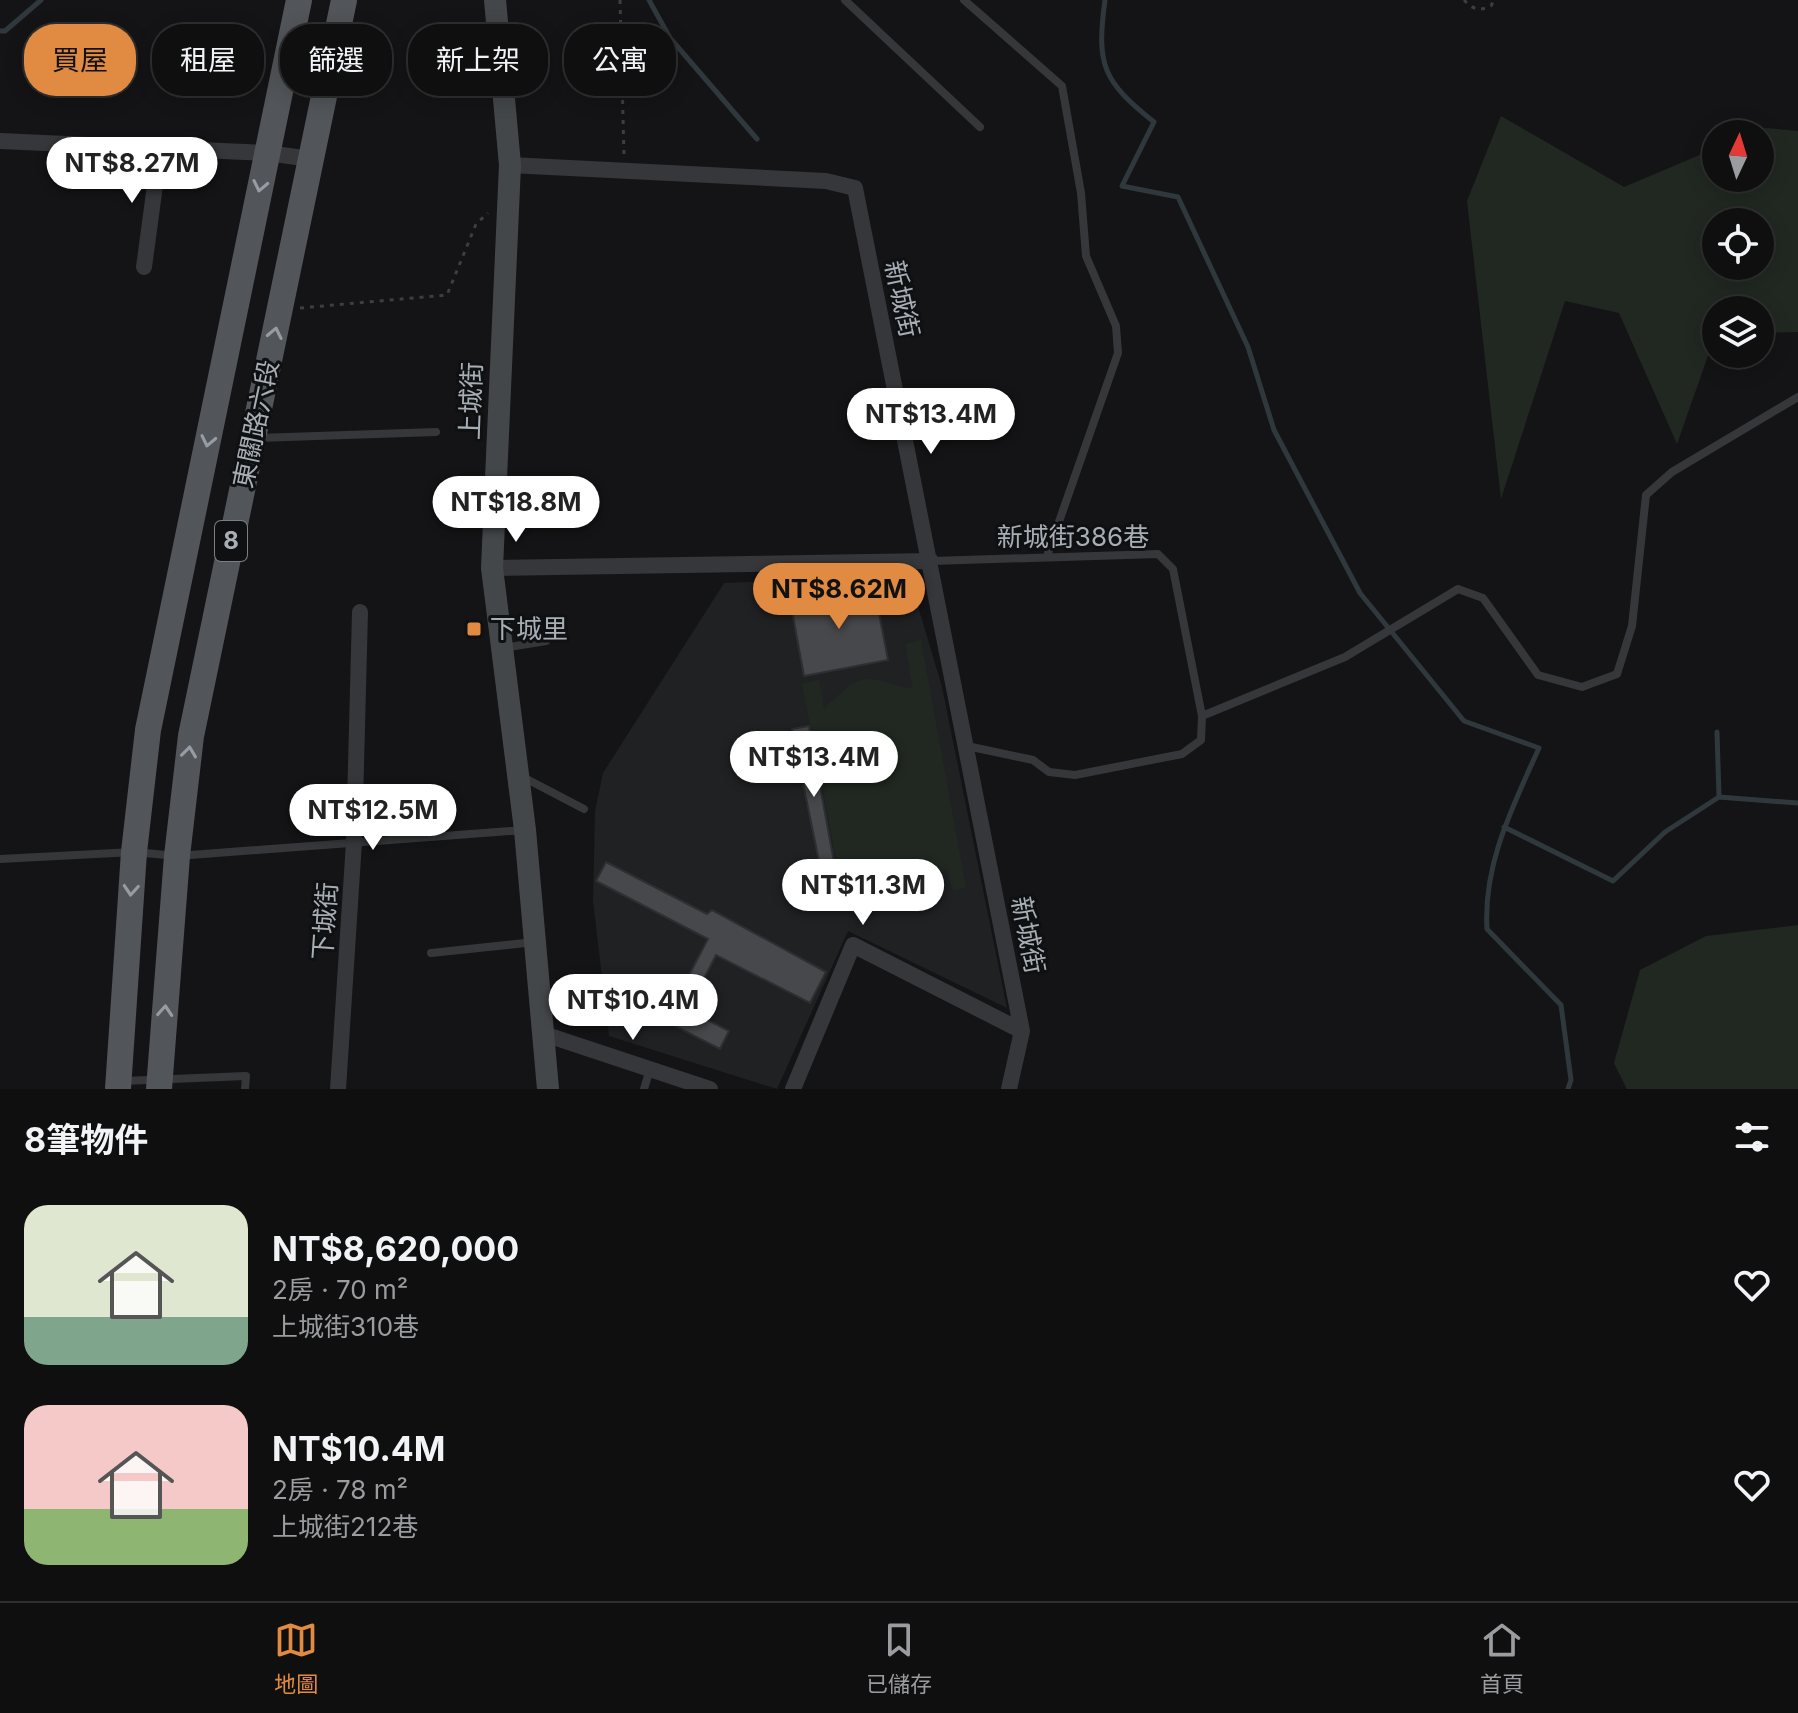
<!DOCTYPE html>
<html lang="zh-TW">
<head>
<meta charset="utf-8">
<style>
  :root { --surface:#0f0f10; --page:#1d1d1e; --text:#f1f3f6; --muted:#9b9c9f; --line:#2f2f30; --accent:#e18a41 }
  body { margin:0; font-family:Inter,"Noto Sans TC",sans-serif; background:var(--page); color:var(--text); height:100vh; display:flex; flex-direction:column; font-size:30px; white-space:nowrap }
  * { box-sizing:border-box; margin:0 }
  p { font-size:26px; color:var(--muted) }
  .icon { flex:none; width:44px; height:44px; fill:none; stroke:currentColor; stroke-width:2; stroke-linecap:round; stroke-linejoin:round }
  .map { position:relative; height:1089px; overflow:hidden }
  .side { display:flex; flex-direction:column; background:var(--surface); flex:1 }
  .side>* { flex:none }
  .banner { position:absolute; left:24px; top:24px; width:800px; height:72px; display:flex; gap:16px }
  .needle { width:52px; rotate:4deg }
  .tools { position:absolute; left:1702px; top:120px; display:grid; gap:16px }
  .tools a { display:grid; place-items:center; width:72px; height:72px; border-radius:50%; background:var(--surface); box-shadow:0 4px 20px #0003,0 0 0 2px var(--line); font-size:40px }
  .price { position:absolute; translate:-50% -68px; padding:0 18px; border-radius:28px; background:#fff; color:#222; font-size:26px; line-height:52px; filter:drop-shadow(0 2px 4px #0008) }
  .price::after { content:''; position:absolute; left:50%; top:48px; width:24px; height:18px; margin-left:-12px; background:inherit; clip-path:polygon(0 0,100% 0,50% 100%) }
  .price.active { background:var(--accent); color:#111 }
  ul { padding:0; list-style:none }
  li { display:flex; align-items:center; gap:24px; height:200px; padding:0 24px }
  li span { display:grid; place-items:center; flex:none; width:224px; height:160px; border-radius:24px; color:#555 }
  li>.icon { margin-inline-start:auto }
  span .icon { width:96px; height:96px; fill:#fffc; stroke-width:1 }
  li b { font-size:34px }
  h2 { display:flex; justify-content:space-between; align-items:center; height:96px; padding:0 24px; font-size:34px }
  .pill { padding:0 28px; border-radius:32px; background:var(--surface); box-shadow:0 4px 20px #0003,0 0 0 2px var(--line); font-size:28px; line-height:72px }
  .pill.active { background:var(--accent); color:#111 }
  .tabs { display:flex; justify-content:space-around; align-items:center; height:112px; border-top:2px solid var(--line); background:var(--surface); font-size:22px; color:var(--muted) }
  .tabs a { display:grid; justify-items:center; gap:4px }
  .tabs .active { color:var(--accent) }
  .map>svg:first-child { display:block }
  .built { fill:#202123 }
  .green { fill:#212821; fill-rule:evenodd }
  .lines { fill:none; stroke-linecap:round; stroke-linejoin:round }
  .stream { stroke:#2f393d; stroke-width:5 }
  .building { fill:#46484b; stroke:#2e2f32; stroke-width:2 }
  .path { stroke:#3c3e41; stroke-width:3; stroke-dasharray:4 6; stroke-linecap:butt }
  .lane { stroke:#36373a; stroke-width:8 }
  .street { stroke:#36373a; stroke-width:16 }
  .secondary { stroke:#44474a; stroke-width:22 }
  .primary { stroke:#525559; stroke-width:26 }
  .oneway { stroke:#969ca3 }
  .poi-dot { fill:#e18a41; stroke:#0f1011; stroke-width:3 }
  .labels { text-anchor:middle; stroke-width:6; stroke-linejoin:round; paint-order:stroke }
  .shield { fill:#0f1011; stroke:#797f84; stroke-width:2 }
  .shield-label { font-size:24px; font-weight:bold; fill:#a7aeb5 }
  .street-label { font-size:26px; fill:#a7aeb5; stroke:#0f1011 }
  .poi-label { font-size:26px; fill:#a7aeb5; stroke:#0f1011; text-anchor:start }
</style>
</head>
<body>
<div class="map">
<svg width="1798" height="1089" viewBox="0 0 1798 1089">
  <rect width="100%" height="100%" fill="#141416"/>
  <!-- built -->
  <path class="built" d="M909,576l33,111 65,321 -159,-77 -71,158 -168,-53 -16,-135 2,-90 8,-38 121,-190z"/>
  <!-- green -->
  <path class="green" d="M1501,116l123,71 92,-39v30h44v-44h-9l15,-6 32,3v201l-38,1v-23h-44v23l-39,111 -58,-131 -54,-12 -64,198 -34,-298zM1760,222v44h-44v-44z
    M921,640l45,248 -14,2 -5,-22c-38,38 -49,30 -95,7l5,31 -11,3 -44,-225 17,-4 5,29c42,-42 38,-31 89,-20l-8,-45z
    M1798,925v164h-171l-13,-26 26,-93 66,-34z"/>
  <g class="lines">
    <!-- stream -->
    <path class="stream" d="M649,0l21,38 87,101
      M1105,0c-9,66 -2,81 49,122l-32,64 56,11 70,150 26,83 86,163 104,128 75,27c-26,58 -56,116 -52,181l74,76 10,75 -3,9
      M0,31h5l36,-31
      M1717,732l2,65
      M1504,827l109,54 52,-49 54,-35 79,6"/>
  </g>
  <!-- building -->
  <path class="building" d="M874,587l14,73 -84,16 -14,-76z
    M809,726l27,147 -14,3 -30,-147z
    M606,862l101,52 5,-4 114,62 -16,31 -94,-48 -28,55 41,21 -9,18 -55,-28 43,-82 -112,-58z"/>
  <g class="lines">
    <!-- path -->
    <path class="path" d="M620,0l4,156
      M1464,0c9,10 16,11 27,6l3,-6
      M300,308l147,-13 29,-71 12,-11"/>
    <!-- lane -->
    <path class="lane" d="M845,0l135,127
      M964,0l98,86 19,107 5,63 30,70 2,27 -71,203
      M257,438l179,-6
      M931,561l227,-7 15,15 29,147 -1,24 -19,14 -107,21 -26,-3 -16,-12 -66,-14
      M503,648l43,-7
      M1202,716l143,-59 113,-68 25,9 55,77 44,12 35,-13 15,-48 14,-131 26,-23 126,-75
      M521,776l63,33
      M0,859l134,-7 43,4 347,-26
      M431,953l104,-11
      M123,1081l123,-5 -1,13
      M644,1089l6,-20"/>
    <!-- street -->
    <path class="street" d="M0,141l267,12 44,6
      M510,165l316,16 29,7 167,843 -13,58
      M144,267l16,-119
      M492,568l439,-7
      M544,1034l166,55
      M338,1089l16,-247 6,-230
      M793,1089l60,-144 169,86"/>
    <!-- secondary -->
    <path class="secondary" d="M495,0l15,165 -18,403 33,262 23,259"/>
    <!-- primary -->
    <path class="primary" d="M118,1089l16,-237 14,-122 151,-730
      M159,1089l18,-233 14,-120 153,-736"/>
  </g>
  <!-- one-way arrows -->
  <defs><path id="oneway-chevron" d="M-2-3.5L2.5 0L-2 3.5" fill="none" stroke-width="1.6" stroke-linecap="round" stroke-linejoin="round" transform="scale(2)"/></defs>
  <g class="oneway">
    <use href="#oneway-chevron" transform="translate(260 186) rotate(102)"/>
    <use href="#oneway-chevron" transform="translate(275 333) rotate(-78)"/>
    <use href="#oneway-chevron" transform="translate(208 441) rotate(102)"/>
    <use href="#oneway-chevron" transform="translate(189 752) rotate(-83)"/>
    <use href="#oneway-chevron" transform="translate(131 890) rotate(94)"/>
    <use href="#oneway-chevron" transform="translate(165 1011) rotate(-86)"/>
  </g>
  <!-- markers -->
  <rect class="poi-dot" x="466" y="621" width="16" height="16" rx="4"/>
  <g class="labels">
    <!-- shield labels -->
    <rect class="shield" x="215" y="521" width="32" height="40" rx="6"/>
    <g class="shield-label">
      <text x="231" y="549">8</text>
    </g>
    <!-- street labels -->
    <g class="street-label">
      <text transform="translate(902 299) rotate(78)" y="9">新城街</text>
      <text transform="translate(471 401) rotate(-88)" y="9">上城街</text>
      <text transform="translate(256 424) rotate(-78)" y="9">東關路六段</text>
      <text x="1073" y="546">新城街386巷</text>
      <text transform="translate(325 921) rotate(-86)" y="9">下城街</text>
      <text transform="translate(1028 935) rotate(79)" y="9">新城街</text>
    </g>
    <!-- poi labels -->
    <g class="poi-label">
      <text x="490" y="638">下城里</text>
    </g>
  </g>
</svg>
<div class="tools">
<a><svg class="needle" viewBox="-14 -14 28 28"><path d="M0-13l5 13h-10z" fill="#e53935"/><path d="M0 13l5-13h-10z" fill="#9b9c9f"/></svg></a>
<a><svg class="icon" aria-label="locate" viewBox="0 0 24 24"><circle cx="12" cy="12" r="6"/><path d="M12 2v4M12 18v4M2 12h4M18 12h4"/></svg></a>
<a><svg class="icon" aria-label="layers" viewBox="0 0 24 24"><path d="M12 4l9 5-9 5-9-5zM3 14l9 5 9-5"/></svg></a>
</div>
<b class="price" style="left:132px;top:205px">NT$8.27M</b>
<b class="price" style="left:931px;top:456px">NT$13.4M</b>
<b class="price" style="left:516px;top:544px">NT$18.8M</b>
<b class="price active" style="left:839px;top:631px">NT$8.62M</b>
<b class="price" style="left:814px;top:799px">NT$13.4M</b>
<b class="price" style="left:373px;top:852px">NT$12.5M</b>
<b class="price" style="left:863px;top:927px">NT$11.3M</b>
<b class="price" style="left:633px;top:1042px">NT$10.4M</b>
<div class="banner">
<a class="pill active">買屋</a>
<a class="pill">租屋</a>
<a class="pill">篩選</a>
<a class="pill">新上架</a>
<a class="pill">公寓</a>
</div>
</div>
<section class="side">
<h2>8筆物件<svg class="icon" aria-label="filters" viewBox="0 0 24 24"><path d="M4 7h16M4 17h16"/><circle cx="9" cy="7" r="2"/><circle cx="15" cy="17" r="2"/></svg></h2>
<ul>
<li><span style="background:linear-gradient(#dfe7d0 70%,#7fa58c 0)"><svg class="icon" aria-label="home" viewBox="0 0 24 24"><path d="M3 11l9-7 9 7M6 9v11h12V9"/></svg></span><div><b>NT$8,620,000</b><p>2房 · 70 m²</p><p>上城街310巷</p></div><svg class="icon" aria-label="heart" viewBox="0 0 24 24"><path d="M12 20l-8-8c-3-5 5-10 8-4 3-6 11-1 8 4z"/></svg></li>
<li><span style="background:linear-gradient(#f6c9c9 65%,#8fb573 0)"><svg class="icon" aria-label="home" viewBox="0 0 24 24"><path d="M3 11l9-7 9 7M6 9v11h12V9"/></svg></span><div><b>NT$10.4M</b><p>2房 · 78 m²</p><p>上城街212巷</p></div><svg class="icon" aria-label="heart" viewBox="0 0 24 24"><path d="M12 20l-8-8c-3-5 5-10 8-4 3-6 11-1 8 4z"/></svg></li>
</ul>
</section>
<nav class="tabs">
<a class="active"><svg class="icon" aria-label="map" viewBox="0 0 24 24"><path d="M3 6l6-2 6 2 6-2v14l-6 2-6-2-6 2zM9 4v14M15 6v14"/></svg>地圖</a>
<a><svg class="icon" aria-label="saved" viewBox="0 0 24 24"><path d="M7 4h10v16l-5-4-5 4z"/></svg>已儲存</a>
<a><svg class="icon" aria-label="home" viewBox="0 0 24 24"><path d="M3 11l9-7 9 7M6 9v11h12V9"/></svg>首頁</a>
</nav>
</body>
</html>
